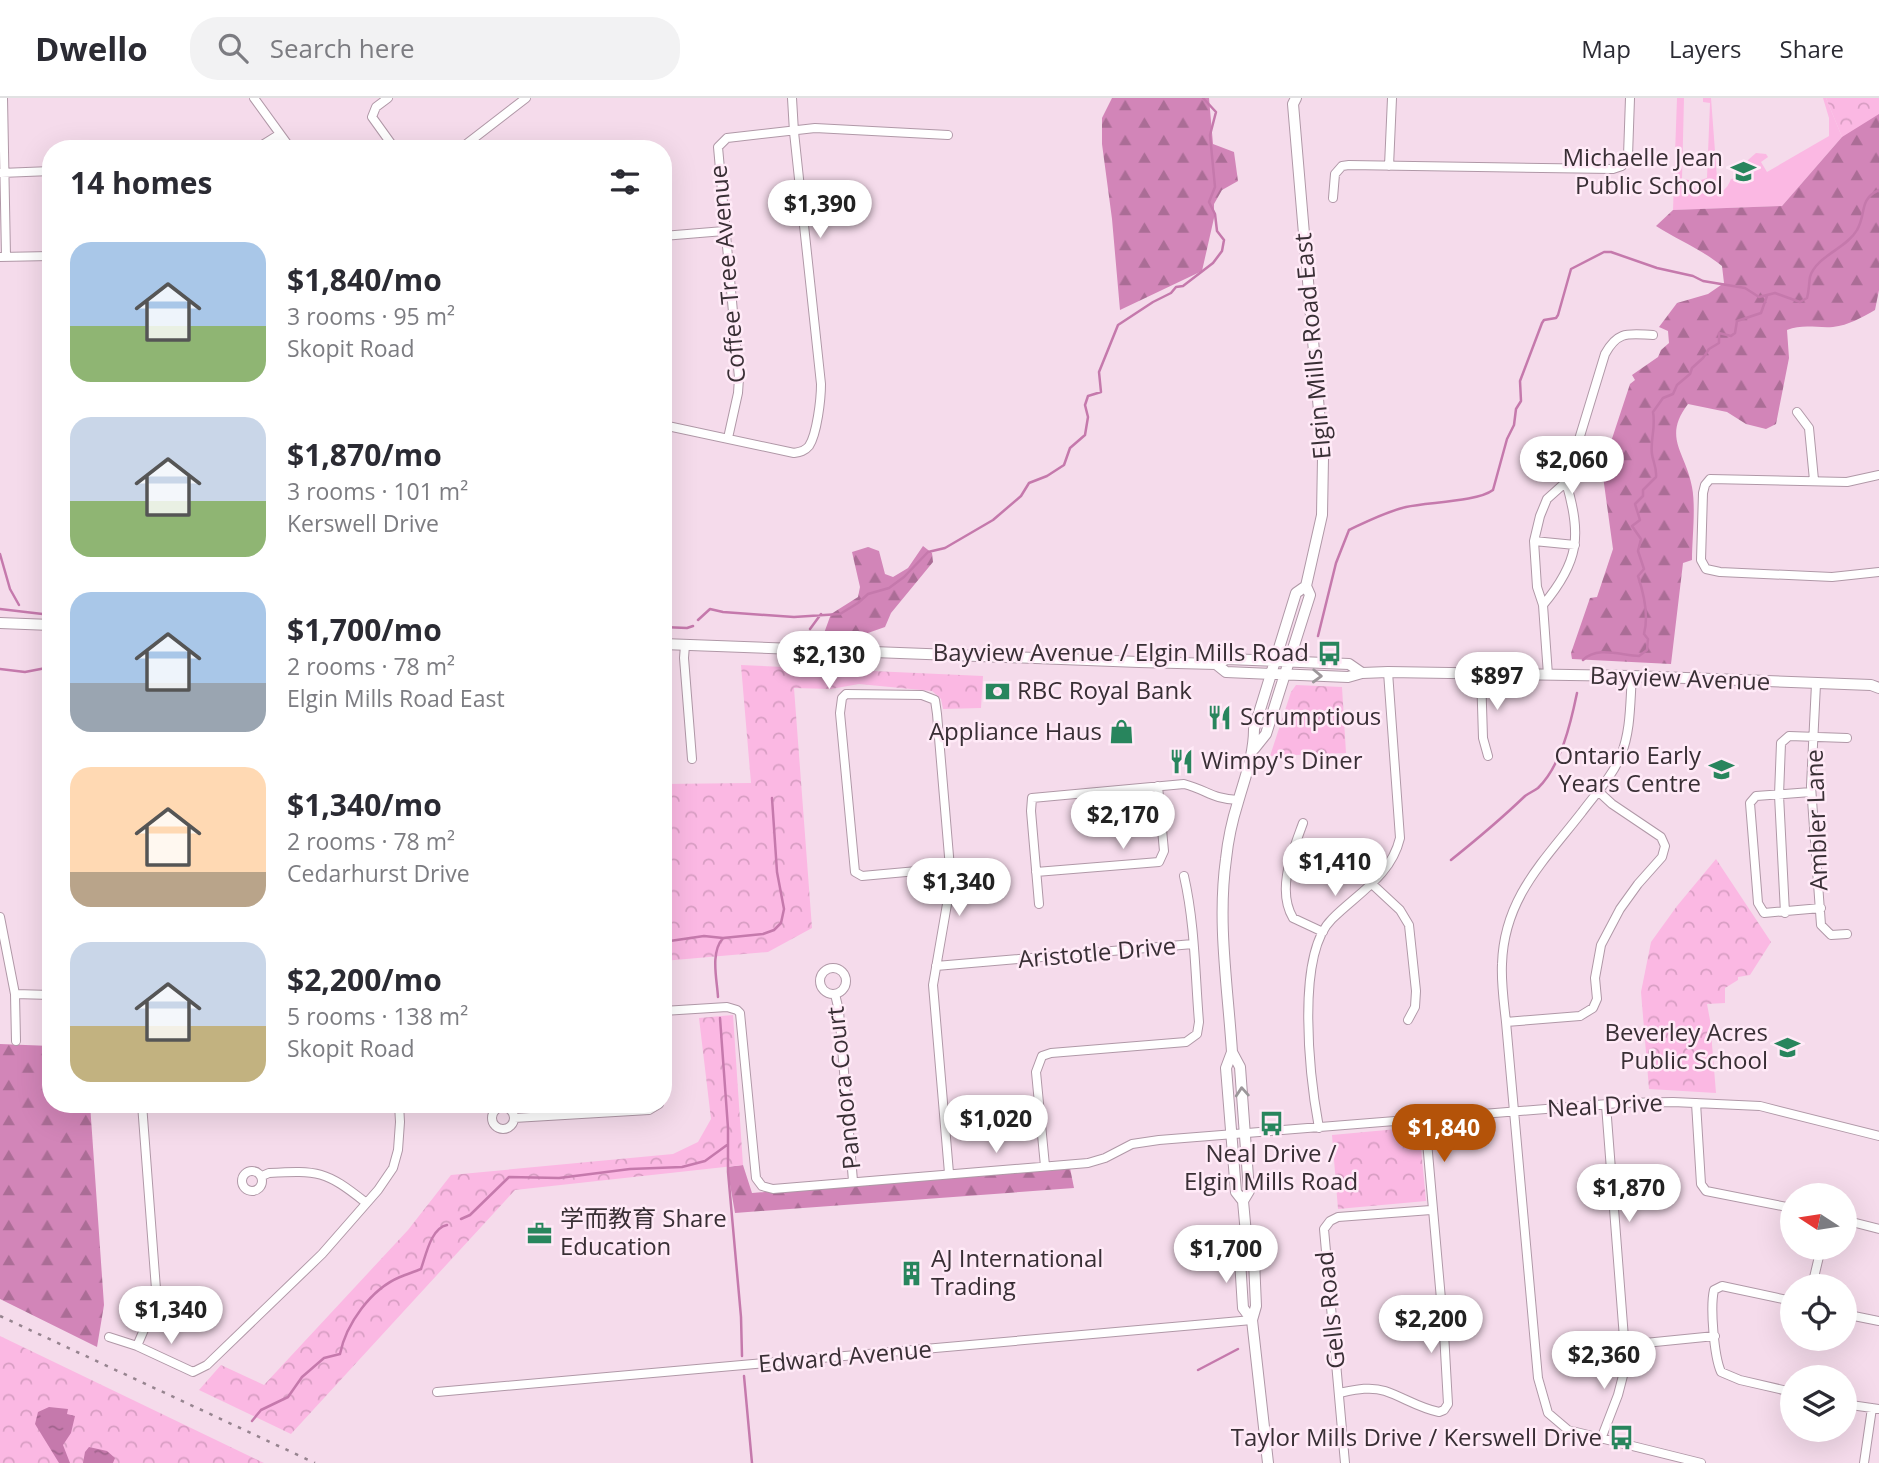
<!DOCTYPE html>
<html lang="en">
<head>
<meta charset="utf-8">
<style>
  :root { --surface:#fff; --page:#f2f2f3; --text:#2b2b33; --muted:#7c7c81; --line:#e1e1e2; --accent:#b45309 }
  body { margin:0; font-family:"Open Sans","Noto Sans SC",sans-serif; background:var(--page); color:var(--text); height:100vh; display:flex; flex-direction:column; font-size:26px; white-space:nowrap }
  * { box-sizing:border-box; margin:0 }
  p { font-size:23px; color:var(--muted) }
  .icon { flex:none; width:38px; height:38px; fill:none; stroke:currentColor; stroke-width:2; stroke-linecap:round; stroke-linejoin:round }
  .map { position:relative; flex:1; overflow:hidden }
  .sheet { position:absolute; left:42px; top:42px; width:630px; height:973px; display:flex; flex-direction:column; background:var(--surface); border-radius:28px; box-shadow:0 7px 28px #0002 }
  .sheet>* { flex:none }
  .needle { width:46px; rotate:282deg }
  .fabs { position:absolute; left:1780px; top:1085px; display:grid; gap:14px }
  .fabs a { display:grid; place-items:center; width:77px; height:77px; border-radius:50%; background:var(--surface); box-shadow:0 7px 28px #0002; font-size:35px }
  .price { position:absolute; translate:-50% -60px; padding:0 16px; border-radius:24px; background:#fff; color:#222; font-size:23px; line-height:46px; filter:drop-shadow(0 2px 4px #0008) }
  .price::after { content:''; position:absolute; left:50%; top:42px; width:21px; height:16px; margin-left:-10px; background:inherit; clip-path:polygon(0 0,100% 0,50% 100%) }
  .price.selected { background:var(--accent); color:#fff }
  ul { padding:0; list-style:none }
  li { display:flex; align-items:center; gap:21px; height:175px; padding:0 28px }
  li span { display:grid; place-items:center; flex:none; width:196px; height:140px; border-radius:21px; color:#555 }
  li>.icon { margin-inline-start:auto }
  span .icon { width:84px; height:84px; fill:#fffc; stroke-width:1 }
  li b { font-size:30px }
  h2 { display:flex; justify-content:space-between; align-items:center; height:84px; padding:0 28px; font-size:30px }
  header { display:flex; align-items:center; gap:42px; box-sizing:border-box; height:98px; padding:0 35px; background:var(--surface); border-bottom:2px solid var(--line) }
  header strong { font-size:33px }
  nav { display:flex; gap:38px; margin-inline-start:auto; font-size:24px }
  .search { width:490px; height:63px; background:var(--page); display:flex; align-items:center; gap:18px; box-sizing:border-box; padding:0 24px; border-radius:28px; color:var(--muted); font-size:26px }
  .map>svg:first-child { display:block }
  .grass { fill:#fbb8e3 }
  .forest { fill:url(#forest-firs) }
  .park { fill:url(#park-crowns) }
  .water { fill:url(#water-ripples) }
  .lines { fill:none; stroke-linecap:round; stroke-linejoin:round }
  .stream { stroke:#c579ac; stroke-width:2.5 }
  .minor-casing { stroke:#b098a7; stroke-width:10 }
  .major-casing { stroke:#b098a7; stroke-width:12 }
  .minor { stroke:#fff; stroke-width:8 }
  .major { stroke:#fff; stroke-width:10 }
  .rail { stroke:#96848f; stroke-width:2.5; stroke-dasharray:3.5 7; stroke-linecap:butt }
  .oneway { stroke:#9c979a }
  .labels { text-anchor:middle; stroke-width:5; stroke-linejoin:round; paint-order:stroke }
  .poi-label { font-size:24px; fill:#392f35; stroke:#ffeaf7; text-anchor:end }
  .street-label { font-size:24px; fill:#392f35; stroke:#ffeaf7 }
</style>
</head>
<body>
<header>
<strong>Dwello</strong>
<div class="search"><svg class="icon" aria-label="search" viewBox="0 0 24 24"><circle cx="10" cy="10" r="6"/><path d="M15 15l6 6"/></svg>Search here</div>
<nav><a>Map</a><a>Layers</a><a>Share</a></nav>
</header>
<div class="map">
<svg width="1879" height="1365" viewBox="0 0 1879 1365">
  <defs>
    <pattern id="forest-firs" width="22" height="20" patternUnits="userSpaceOnUse" patternTransform="scale(1.75)"><rect width="22" height="20" fill="#d285b8"/><path d="M5 1l3.5 6h-7zM16 11l3.5 6h-7z" fill="#ab6d96"/></pattern>
    <pattern id="park-crowns" width="20" height="18" patternUnits="userSpaceOnUse" patternTransform="scale(1.75)"><rect width="20" height="18" fill="#fbb8e3"/><path d="M2 6a3 3 0 1 1 6 0M12 15a3 3 0 1 1 6 0" fill="none" stroke="#d89ec3"/></pattern>
    <pattern id="water-ripples" width="26" height="14" patternUnits="userSpaceOnUse" patternTransform="scale(1.75)"><rect width="26" height="14" fill="#c579ac"/><path d="M2 4q2-2 4 0t4 0M15 11q2-2 4 0t4 0" fill="none" stroke="#a1648d"/></pattern>
  </defs>
  <rect width="100%" height="100%" fill="#f5dbeb"/>
  <!-- grass -->
  <path class="grass" d="M1677,0h7l-2,81 7,1c10,20 34,21 42,-1l15,-3 2,-16 8,-7 10,1 2,3 -7,5 6,10 62,-36v-18l-6,-20h3l16,39 -60,69 -109,4z
    M1703,0h8l6,80 -2,7 -5,2 -7,-2 -2,-5 6,-2 3,-75 -7,-1z"/>
  <!-- forest -->
  <path class="forest" d="M1112,0h97l4,46 21,8 4,29 -16,9 -8,14v14l-12,53 -82,39 -8,-91 -10,-75v-26z
    M1854,0l25,2v190l-4,20c-14,8 -26,15 -42,17 -17,1 -31,-3 -46,3l2,28 -13,66 -10,5 -20,-5 -19,-12 -39,-8c-26,34 -2,48 4,83 4,21 0,51 0,73l-9,3 -12,101 -99,-5 -1,-6 19,-55 7,-1 16,-48 -11,-80 28,-85 5,-4 -3,-5 26,-18 3,-7 8,-7 -1,-12 -9,-4 18,-24 31,-9 16,-11 -2,-17c-21,-17 -44,-26 -66,-40l17,-16 109,-4 60,-69z
    M923,448l9,7 1,9 -42,51 -6,14 -40,14 -22,-5 8,-22 27,-17 2,-10 -8,-35 16,-5 11,4 6,23 8,3 15,-9z
    M0,946l51,2v58h39l14,201 -7,42 -97,-48z
    M743,1067l9,28 318,-25 4,20 -339,25 -8,-46z"/>
  <!-- park -->
  <path class="park" d="M1826,0h53v16l-37,23z
    M741,567l242,11 -2,32 -38,1 -2,-10 -9,-8 -73,-7 -28,5 -37,-1 18,240 -44,24 -105,9v-177l88,-1z
    M1296,587l46,2 4,66 -76,3 21,-64z
    M1716,761l55,83 -21,33 -12,2v3l-13,8v15l-18,1 3,16 6,73 -67,-4 -8,-97 10,-50 26,-36z
    M733,917l10,150 -228,25 -224,244 -92,-44 22,-25 43,20 144,-155 43,-55 222,-21 25,-12 13,-23 -12,-101z
    M1419,1029l7,74 -88,8 -6,-74z
    M0,1238l264,127h-264z"/>
  <!-- water -->
  <path class="water" d="M49,1309l19,2 -1,5 8,2 -4,17 -8,12 7,18h-11l-24,-39 3,-12z
    M89,1349l18,4 8,7 -2,5h-30l2,-11z"/>
  <g class="lines">
    <!-- stream -->
    <path class="stream" d="M0,456l10,35 9,16
      M0,511l51,6
      M698,522l12,-11 13,3 71,5 46,-3 18,-11 10,-9 21,-6 15,-11 24,-25 17,-4 48,-28 28,-24 8,-13 18,-7 17,-11 6,-17 15,-13 3,-18 -3,-12 3,-9 13,-4 -2,-20 19,-47 35,-23 18,-9 5,-6 7,-1 30,-23 9,-12 2,-11 -7,-9 -2,-17 -6,-12 6,-15 -5,-52 6,-23 -13,-14
      M663,529l24,1 6,-2
      M810,531l11,-15
      M1318,538l18,-73 13,-33c19,-9 36,-18 57,-23 22,-5 71,-5 87,-17l14,-51 7,-14 2,-16 5,-8 -1,-20 22,-58 2,-3 12,-2 2,-3 13,-46 33,-17h7l46,16 36,8 10,5 42,7 14,9 16,-4 25,9 7,-4c2,-7 2,-15 3,-21 5,-20 37,-29 47,-47 10,-17 1,-30 22,-40
      M1583,562c14,-14 37,-5 56,-4l8,-6 1,-11 -4,-5c5,-19 0,-40 -6,-58l6,-7 -6,-18 3,-12 -9,-13 8,-6 -5,-16 8,-8v-6l13,-13c1,-9 -3,-15 -4,-23 -2,-14 4,-26 1,-42l10,-14 10,-4 4,-9 13,-11 2,-6 11,-10 6,-9 10,-6v-10l12,3 4,-3 2,-12 24,-8 6,-17
      M0,571l25,3 26,-5
      M1451,762c25,-20 50,-41 74,-64 4,-3 9,-5 13,-8 23,-22 33,-66 39,-95
      M663,844l41,-6 19,2 40,-4 11,-4 7,-7 3,-14 -7,-37 -5,-74
      M718,899c-1,-18 -8,-44 5,-59
      M720,920l8,110v44l13,145 1,39
      M461,1121l9,-4 39,-38 50,1 71,-9 52,-2 23,-6 22,-16
      M1198,1272l40,-21
      M744,1278l8,87
      M252,1323l9,-11 27,-13 14,-20 22,-19 16,-4c6,-30 31,-65 60,-77 7,-3 14,-5 21,-8 5,-14 10,-41 26,-44"/>
    <defs>
      <path id="minor" d="M3,0l3,158
        M254,0l37,51
        M388,0l-12,9 -4,10 23,32
        M256,51l24,-15
        M460,51l66,-51
        M1389,68l3,-68
        M1,75l50,-2
        M1333,100l2,-24 7,-8 7,-1 264,4 9,-3 6,-10 2,-58
        M663,138l61,-5
        M0,159l51,-1
        M1797,314l12,16 5,52
        M663,327l131,28c6,-1 11,-2 15,-7 8,-12 12,-47 12,-62l-27,-252 -2,-34
        M728,340l10,-45 1,-15 -21,-231 9,-9 88,-10 133,7
        M1879,377l-32,7 -137,-3 -5,6 -2,8 -2,67 5,9 14,3 112,5 47,-5
        M1534,443l41,4
        M1543,507c36,-43 39,-69 23,-123
        M685,547l-1,13 8,101
        M1481,575l2,65 5,18
        M1548,577l-5,-70 -6,-18 -3,-46 6,-25 7,-17 19,-17 39,-128c13,-24 24,-20 48,-19
        M1632,578c-2,25 -1,55 -11,79 -9,22 -25,38 -39,57 -38,49 -78,86 -80,152 -1,19 2,39 4,58l32,356 10,35 20,17 133,33
        M1816,586l-5,102 10,139 10,10 16,-1
        M1811,694l-55,4 -6,7 8,100 6,10 57,-5
        M1303,725c-10,28 -27,66 -10,95l30,14
        M1036,774l123,-10 5,-11 -6,-65
        M1372,786l28,26 9,15 7,66 -1,16 -7,13
        M1039,806l-8,-93 1,-13 152,-14c23,6 28,15 54,16
        M1785,815l-6,-118 2,-52 8,-7 58,2
        M0,819l15,77 1,47
        M936,868l257,-22
        M820 883a13 13 0 1 1 26 0a13 13 0 1 1-26 0Z
        M15,896l36,1
        M835,896l4,17 14,170
        M663,913l64,-4 10,3 3,3 16,165 6,8 11,3 315,-26 17,-5 27,-14 27,-4 461,-37 53,-1 87,4 119,30
        M1506,924l74,-6 13,-8 4,-9 -2,-21 6,-33 19,-36 18,-25 24,-27 3,-11 -4,-9 -49,-33 -13,-12
        M1696,1005l5,81 5,7 86,17
        M492 1020a11 11 0 1 1 22 0a11 11 0 1 1-22 0Z
        M514,1020l135,-8 10,-6
        M1319,1030c-9,-49 -24,-173 13,-209 26,-26 59,-43 68,-81l-12,-166
        M1045,1068l-9,-94 6,-16 9,-3 135,-11 11,-8 2,-12c-4,-48 -4,-98 -15,-146
        M242 1083a10 10 0 1 1 20 0a10 10 0 1 1-20 0Z
        M949,1075l-16,-188 18,-104 -1,-13 -13,-154 -2,-14 -13,-5 -76,-1 -4,4 -2,15 15,159 7,4 88,-8
        M262,1078l7,-3c49,-3 57,-2 96,29
        M1844,1122l35,9
        M1812,1188l9,-38
        M1792,1203l-70,-15 -8,4c-4,17 0,66 7,82l19,8 52,12
        M1844,1216l35,7
        M109,1239l28,9 56,26 14,-7 115,-111 56,-64 15,-22 5,-18 2,-28 -1,-18
        M1625,1247l90,-9
        M137,1248l12,-28 7,-29 -14,-185
        M437,1294l815,-72
        M1339,1295c15,-3 31,-7 46,-2 18,6 34,17 54,21l5,-2 4,-6 -4,-71 -19,-214
        M1844,1306l35,5
        M1601,1341l17,-44 8,-31 -20,-259
        M1345,1365l-21,-234 6,-8 8,-4 93,-7
        M1864,1365l8,-55"/>
      <path id="major" d="M0,525l51,2
        M663,546l476,18 77,2 11,-5 122,5 13,9
        M1216,566l10,8 122,5 14,-4 26,-1 244,4 239,9 8,3
        M1254,651l12,-15 44,-139 -4,-9 16,-71 1,-57 -30,-354 3,-6
        M1232,954l-6,16 10,124 7,9 4,44 7,15 2,46 -4,14 16,143
        M1243,1103l6,-10 -9,-124 -8,-15c-4,-63 -15,-129 -6,-193 2,-19 6,-38 12,-57 7,-25 16,-47 16,-73l42,-136 10,-7
        M1247,1147l-7,15 3,48 9,12"/>
    </defs>
    <!-- minor casing -->
    <use href="#minor" class="minor-casing"/>
    <!-- major casing -->
    <use href="#major" class="major-casing"/>
    <!-- minor -->
    <use href="#minor" class="minor"/>
    <!-- major -->
    <use href="#major" class="major"/>
    <!-- rail -->
    <path class="rail" d="M0,1218l315,147"/>
  </g>
  <!-- one-way arrows -->
  <defs><path id="oneway-chevron" d="M-2-3.5L2.5 0L-2 3.5" fill="none" stroke-width="1.6" stroke-linecap="round" stroke-linejoin="round" transform="scale(1.75)"/></defs>
  <g class="oneway">
    <use href="#oneway-chevron" transform="translate(1317 578) rotate(2)"/>
    <use href="#oneway-chevron" transform="translate(1242 994) rotate(-94)"/>
  </g>
  <!-- icons -->
  <defs>
    <symbol id="school-bare" viewBox="-9 -9 18 18"><path d="M0-5L7-2L0 1L-7-2ZM-4 1L0 2.5L4 1V4Q0 6-4 4Z" fill="#28855d" stroke="#ffeaf7" stroke-width="2.5" paint-order="stroke"/></symbol>
    <symbol id="bus-bare" viewBox="-9 -9 18 18"><path d="M-5-6H5V4H4V6H2V4H-2V6H-4V4H-5ZM-3.5-4V0h7V-4ZM-3.5 1.2v1.5H-2V1.2ZM2 1.2v1.5H3.5V1.2Z" fill="#28855d" stroke="#ffeaf7" stroke-width="2.5" paint-order="stroke"/></symbol>
    <symbol id="bank-bare" viewBox="-9 -9 18 18"><path d="M-6-4H6V4H-6ZM0-2.3a2.3 2.3 0 1 0 0 4.6a2.3 2.3 0 1 0 0-4.6Z" fill="#28855d" stroke="#ffeaf7" stroke-width="2.5" paint-order="stroke"/></symbol>
    <symbol id="restaurant-bare" viewBox="-9 -9 18 18"><path d="M-5-6h1v4h1v-4h1v4h1v-4h1v5L-1.5 .5V6h-2V.5L-5-1ZM5-6V6H3V1.5H1.5Q1.5-4 5-6Z" fill="#28855d" stroke="#ffeaf7" stroke-width="2.5" paint-order="stroke"/></symbol>
    <symbol id="shop-bare" viewBox="-9 -9 18 18"><path d="M-5-2.5h2.3a2.7 3.5 0 0 1 5.4 0H5L5.5 6h-11ZM-1.5-2.5h3a1.5 2.3 0 0 0-3 0Z" fill="#28855d" stroke="#ffeaf7" stroke-width="2.5" paint-order="stroke"/></symbol>
    <symbol id="office-bare" viewBox="-9 -9 18 18"><path d="M-6-3h4V-5.5h4V-3h4V5H-6ZM-1-4.5V-3h2v-1.5ZM-6 0V1H6V0Z" fill="#28855d" stroke="#ffeaf7" stroke-width="2.5" paint-order="stroke"/></symbol>
    <symbol id="building-bare" viewBox="-9 -9 18 18"><path d="M-4-6H4V6H1V3H-1V6H-4ZM-2.5-4.3h1.7v1.8h-1.7ZM.8-4.3h1.7v1.8H.8ZM-2.5-1h1.7V.8h-1.7ZM.8-1h1.7V.8H.8Z" fill="#28855d" stroke="#ffeaf7" stroke-width="2.5" paint-order="stroke"/></symbol>
  </defs>
  <g fill-rule="evenodd">
    <use href="#school-bare" x="1726" y="56" width="35" height="35"/>
    <use href="#bus-bare" x="1312" y="538" width="35" height="35"/>
    <use href="#bank-bare" x="980" y="576" width="35" height="35"/>
    <use href="#restaurant-bare" x="1202" y="602" width="35" height="35"/>
    <use href="#shop-bare" x="1104" y="616" width="35" height="35"/>
    <use href="#restaurant-bare" x="1164" y="646" width="35" height="35"/>
    <use href="#school-bare" x="1704" y="654" width="35" height="35"/>
    <use href="#school-bare" x="1770" y="932" width="35" height="35"/>
    <use href="#bus-bare" x="1254" y="1008" width="35" height="35"/>
    <use href="#office-bare" x="522" y="1118" width="35" height="35"/>
    <use href="#building-bare" x="894" y="1158" width="35" height="35"/>
    <use href="#bus-bare" x="1604" y="1322" width="35" height="35"/>
  </g>
  <g class="labels">
    <!-- poi labels -->
    <g class="poi-label">
      <text x="1723" y="68">Michaelle Jean<tspan x="1723" dy="28">Public School</tspan></text>
      <text x="1309" y="563">Bayview Avenue / Elgin Mills Road</text>
      <text x="1017" y="601" text-anchor="start">RBC Royal Bank</text>
      <text x="1240" y="627" text-anchor="start">Scrumptious</text>
      <text x="1102" y="642">Appliance Haus</text>
      <text x="1701" y="666">Ontario Early<tspan x="1701" dy="28">Years Centre</tspan></text>
      <text x="1201" y="671" text-anchor="start">Wimpy's Diner</text>
      <text x="1768" y="943">Beverley Acres<tspan x="1768" dy="28">Public School</tspan></text>
      <text x="1271" y="1064" text-anchor="middle">Neal Drive /<tspan x="1271" dy="28">Elgin Mills Road</tspan></text>
      <text x="560" y="1129" text-anchor="start">学而教育 Share<tspan x="560" dy="28">Education</tspan></text>
      <text x="931" y="1169" text-anchor="start">AJ International<tspan x="931" dy="28">Trading</tspan></text>
      <text x="1602" y="1348">Taylor Mills Drive / Kerswell Drive</text>
    </g>
    <!-- street labels -->
    <g class="street-label">
      <text transform="translate(728 176) rotate(-95)" y="8">Coffee Tree Avenue</text>
      <text transform="translate(1313 248) rotate(-95)" y="8">Elgin Mills Road East</text>
      <text transform="translate(1680 581) rotate(2)" y="8">Bayview Avenue</text>
      <text transform="translate(1817 722) rotate(-92)" y="8">Ambler Lane</text>
      <text transform="translate(1097 855) rotate(-5)" y="8">Aristotle Drive</text>
      <text transform="translate(844 990) rotate(-96)" y="8">Pandora Court</text>
      <text transform="translate(1605 1008) rotate(-3)" y="8">Neal Drive</text>
      <text transform="translate(1331 1212) rotate(-96)" y="8">Gells Road</text>
      <text transform="translate(845 1259) rotate(-5)" y="8">Edward Avenue</text>
    </g>
  </g>
</svg>
<div class="fabs">
<a><svg class="needle" viewBox="-14 -14 28 28"><path d="M0-13l5 13h-10z" fill="#e53935"/><path d="M0 13l5-13h-10z" fill="#7c7c81"/></svg></a>
<a><svg class="icon" aria-label="locate" viewBox="0 0 24 24"><circle cx="12" cy="12" r="6"/><path d="M12 2v4M12 18v4M2 12h4M18 12h4"/></svg></a>
<a><svg class="icon" aria-label="layers" viewBox="0 0 24 24"><path d="M12 4l9 5-9 5-9-5zM3 14l9 5 9-5"/></svg></a>
</div>
<b class="price" style="left:820px;top:142px">$1,390</b>
<b class="price" style="left:1572px;top:398px">$2,060</b>
<b class="price" style="left:829px;top:593px">$2,130</b>
<b class="price" style="left:1497px;top:614px">$897</b>
<b class="price" style="left:1123px;top:753px">$2,170</b>
<b class="price" style="left:1335px;top:800px">$1,410</b>
<b class="price" style="left:959px;top:820px">$1,340</b>
<b class="price" style="left:996px;top:1057px">$1,020</b>
<b class="price selected" style="left:1444px;top:1066px">$1,840</b>
<b class="price" style="left:1629px;top:1126px">$1,870</b>
<b class="price" style="left:1226px;top:1187px">$1,700</b>
<b class="price" style="left:171px;top:1248px">$1,340</b>
<b class="price" style="left:1431px;top:1257px">$2,200</b>
<b class="price" style="left:1604px;top:1293px">$2,360</b>
<section class="sheet">
<h2>14 homes<svg class="icon" aria-label="filters" viewBox="0 0 24 24"><path d="M4 7h16M4 17h16"/><circle cx="9" cy="7" r="2"/><circle cx="15" cy="17" r="2"/></svg></h2>
<ul>
<li><span style="background:linear-gradient(#a9c7e8 60%,#8fb573 0)"><svg class="icon" aria-label="home" viewBox="0 0 24 24"><path d="M3 11l9-7 9 7M6 9v11h12V9"/></svg></span><div><b>$1,840/mo</b><p>3 rooms · 95 m²</p><p>Skopit Road</p></div></li>
<li><span style="background:linear-gradient(#c9d6e8 60%,#8fb573 0)"><svg class="icon" aria-label="home" viewBox="0 0 24 24"><path d="M3 11l9-7 9 7M6 9v11h12V9"/></svg></span><div><b>$1,870/mo</b><p>3 rooms · 101 m²</p><p>Kerswell Drive</p></div></li>
<li><span style="background:linear-gradient(#a9c7e8 65%,#9aa5b1 0)"><svg class="icon" aria-label="home" viewBox="0 0 24 24"><path d="M3 11l9-7 9 7M6 9v11h12V9"/></svg></span><div><b>$1,700/mo</b><p>2 rooms · 78 m²</p><p>Elgin Mills Road East</p></div></li>
<li><span style="background:linear-gradient(#ffd9b3 75%,#b9a48a 0)"><svg class="icon" aria-label="home" viewBox="0 0 24 24"><path d="M3 11l9-7 9 7M6 9v11h12V9"/></svg></span><div><b>$1,340/mo</b><p>2 rooms · 78 m²</p><p>Cedarhurst Drive</p></div></li>
<li><span style="background:linear-gradient(#c9d6e8 60%,#c2b280 0)"><svg class="icon" aria-label="home" viewBox="0 0 24 24"><path d="M3 11l9-7 9 7M6 9v11h12V9"/></svg></span><div><b>$2,200/mo</b><p>5 rooms · 138 m²</p><p>Skopit Road</p></div></li>
</ul>
</section>
</div>
</body>
</html>
